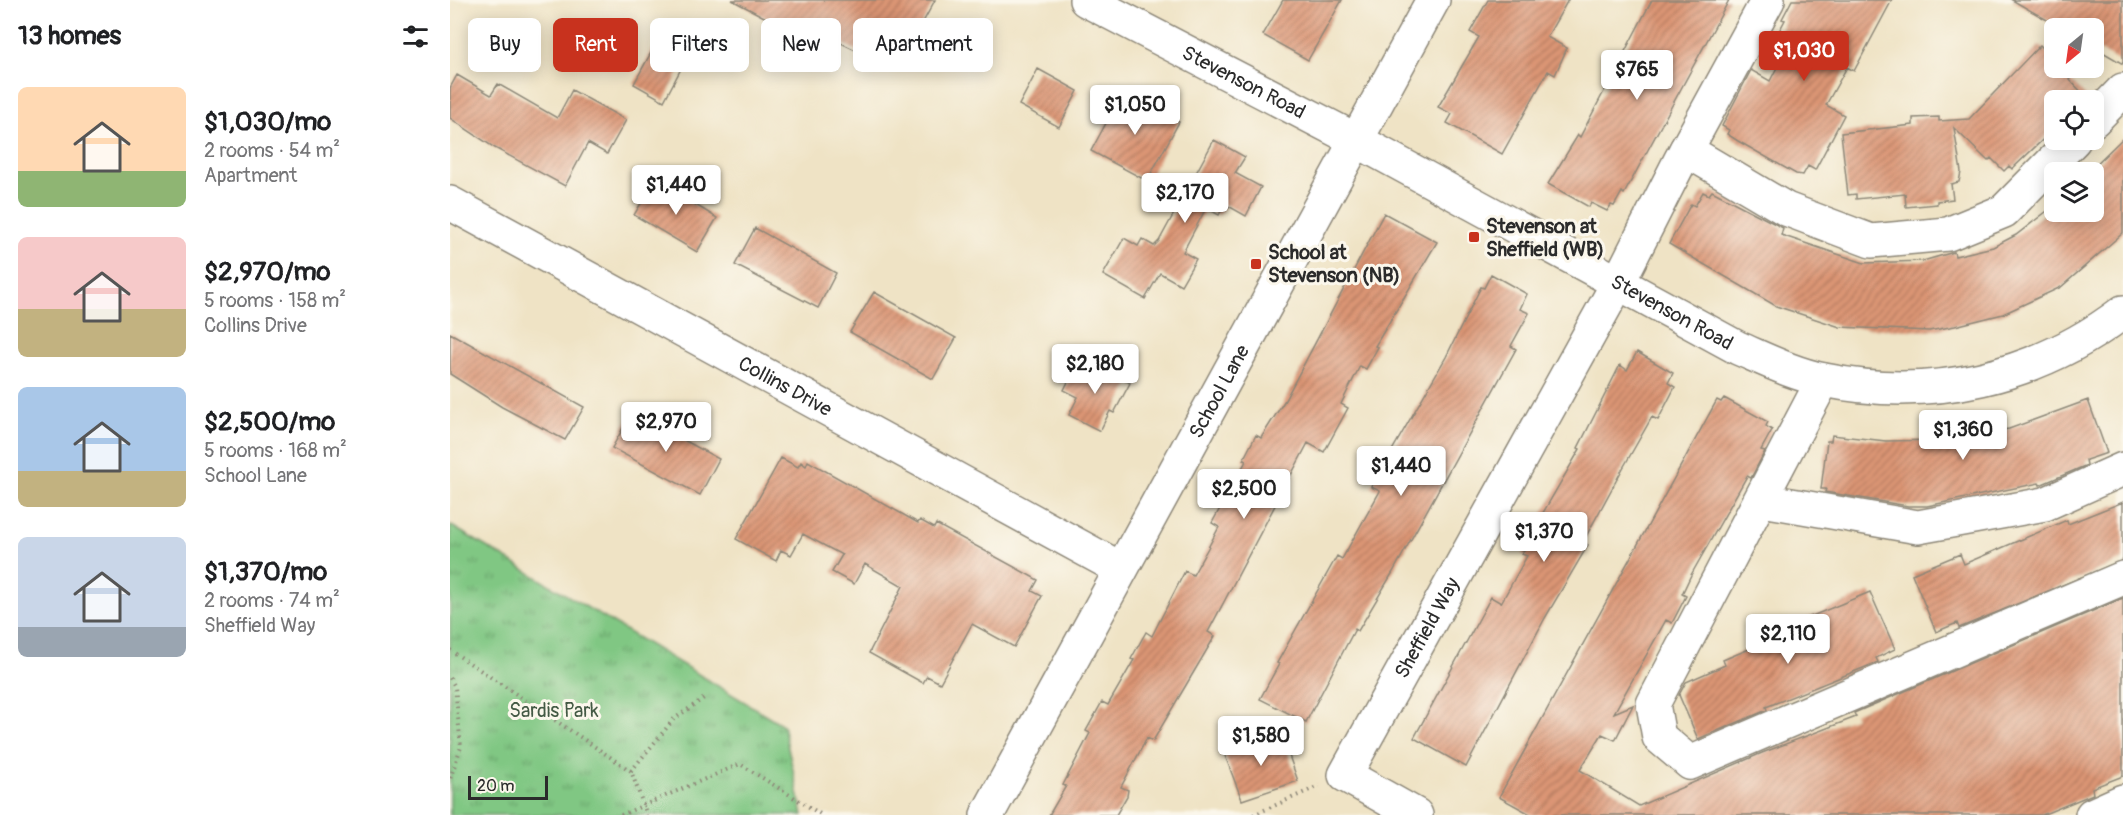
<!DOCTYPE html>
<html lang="en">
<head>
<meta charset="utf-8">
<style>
  :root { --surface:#fff; --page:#f6f6f6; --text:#202124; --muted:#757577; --accent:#c8321e }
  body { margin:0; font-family:Pangolin,sans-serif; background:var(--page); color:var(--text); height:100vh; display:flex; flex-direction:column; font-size:22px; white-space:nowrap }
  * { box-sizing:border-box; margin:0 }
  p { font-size:20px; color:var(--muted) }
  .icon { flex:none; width:33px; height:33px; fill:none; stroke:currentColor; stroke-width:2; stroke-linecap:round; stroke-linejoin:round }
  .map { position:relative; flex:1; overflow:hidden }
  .drawer { display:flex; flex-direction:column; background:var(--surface); width:450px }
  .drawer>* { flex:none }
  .banner { position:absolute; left:18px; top:18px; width:570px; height:54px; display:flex; gap:12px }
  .needle { width:39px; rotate:209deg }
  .controls { position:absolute; left:1594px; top:18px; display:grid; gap:12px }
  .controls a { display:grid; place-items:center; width:60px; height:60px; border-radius:9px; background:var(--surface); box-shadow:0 3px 15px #0003; font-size:30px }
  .scale { position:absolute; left:18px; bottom:15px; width:80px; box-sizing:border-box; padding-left:6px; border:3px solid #2b2b2b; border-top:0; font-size:16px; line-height:21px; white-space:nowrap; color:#2b2b2b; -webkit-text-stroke:4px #fbf7ec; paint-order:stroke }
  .price { position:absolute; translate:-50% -51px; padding:0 14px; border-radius:6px; background:#fff; color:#222; font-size:20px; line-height:39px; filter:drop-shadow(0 2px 3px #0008) }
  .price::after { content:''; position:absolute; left:50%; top:36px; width:18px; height:14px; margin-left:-9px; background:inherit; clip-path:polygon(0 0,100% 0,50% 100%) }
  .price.active { background:var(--accent); color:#fff }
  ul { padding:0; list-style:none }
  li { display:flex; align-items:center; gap:18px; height:150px; padding:0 18px }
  li span { display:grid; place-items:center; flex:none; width:168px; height:120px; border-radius:9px; color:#555 }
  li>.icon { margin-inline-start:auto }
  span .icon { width:72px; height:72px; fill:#fffc; stroke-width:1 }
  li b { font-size:26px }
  h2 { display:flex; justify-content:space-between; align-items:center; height:72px; padding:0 18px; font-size:26px }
  .pill { padding:0 21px; border-radius:9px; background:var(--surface); box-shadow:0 3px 15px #0003; font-size:21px; line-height:54px }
  .pill.active { background:var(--accent); color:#fff }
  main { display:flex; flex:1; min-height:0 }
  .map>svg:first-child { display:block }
  .park { fill:url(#park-tufts); stroke:#567957; stroke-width:1.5 }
  .building { fill:url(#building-hatch) }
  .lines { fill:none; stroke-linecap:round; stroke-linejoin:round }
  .minor-casing { stroke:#8d8778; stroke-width:36 }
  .path { stroke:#8d8778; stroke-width:4; stroke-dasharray:1.5 4.5; stroke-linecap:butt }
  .minor { stroke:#fff; stroke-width:33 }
  .poi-dot { fill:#c8321e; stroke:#fbf7ec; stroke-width:2 }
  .labels { text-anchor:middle; stroke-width:6; stroke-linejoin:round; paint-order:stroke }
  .street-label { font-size:20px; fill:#2b2b2b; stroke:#fbf7ec }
  .poi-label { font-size:20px; font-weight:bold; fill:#2b2b2b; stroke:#fbf7ec; text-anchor:start }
  .park-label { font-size:20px; fill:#445a45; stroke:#fbf7ec }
</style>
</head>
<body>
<main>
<section class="drawer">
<h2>13 homes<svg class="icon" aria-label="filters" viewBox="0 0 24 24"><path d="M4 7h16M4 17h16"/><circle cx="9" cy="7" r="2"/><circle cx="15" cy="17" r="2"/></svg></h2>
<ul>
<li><span style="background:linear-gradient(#ffd9b3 70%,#8fb573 0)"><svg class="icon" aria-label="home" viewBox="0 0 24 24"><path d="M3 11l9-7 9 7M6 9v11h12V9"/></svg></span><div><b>$1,030/mo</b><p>2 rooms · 54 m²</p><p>Apartment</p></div></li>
<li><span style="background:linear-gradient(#f6c9c9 60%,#c2b280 0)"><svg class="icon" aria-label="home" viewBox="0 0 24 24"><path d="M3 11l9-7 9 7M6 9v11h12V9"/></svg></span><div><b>$2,970/mo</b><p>5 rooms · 158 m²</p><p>Collins Drive</p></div></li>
<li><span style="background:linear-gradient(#a9c7e8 70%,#c2b280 0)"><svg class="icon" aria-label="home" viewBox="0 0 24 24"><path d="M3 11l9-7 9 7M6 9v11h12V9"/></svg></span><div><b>$2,500/mo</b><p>5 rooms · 168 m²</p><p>School Lane</p></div></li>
<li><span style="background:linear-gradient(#c9d6e8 75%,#9aa5b1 0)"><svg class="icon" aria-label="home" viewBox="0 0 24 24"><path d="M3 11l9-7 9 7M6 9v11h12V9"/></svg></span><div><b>$1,370/mo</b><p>2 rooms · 74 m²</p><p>Sheffield Way</p></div></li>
</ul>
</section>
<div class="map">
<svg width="1673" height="815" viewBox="0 0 1673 815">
  <defs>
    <pattern id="park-tufts" width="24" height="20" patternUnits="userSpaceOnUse" patternTransform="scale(1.5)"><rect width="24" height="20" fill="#80c783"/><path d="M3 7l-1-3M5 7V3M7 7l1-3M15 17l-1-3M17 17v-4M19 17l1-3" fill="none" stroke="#69a26b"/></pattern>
    <pattern id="building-hatch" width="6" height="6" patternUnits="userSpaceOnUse" patternTransform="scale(1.5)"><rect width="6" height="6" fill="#db9574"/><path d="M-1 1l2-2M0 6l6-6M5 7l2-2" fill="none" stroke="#b27a5f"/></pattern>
  </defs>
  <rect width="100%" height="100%" fill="#fbf7ec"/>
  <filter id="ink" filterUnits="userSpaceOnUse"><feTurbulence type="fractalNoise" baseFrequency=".0167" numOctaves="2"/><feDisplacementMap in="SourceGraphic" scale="12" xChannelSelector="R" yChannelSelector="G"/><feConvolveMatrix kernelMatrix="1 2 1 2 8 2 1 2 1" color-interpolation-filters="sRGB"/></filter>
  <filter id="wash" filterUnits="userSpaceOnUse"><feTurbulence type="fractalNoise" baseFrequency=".008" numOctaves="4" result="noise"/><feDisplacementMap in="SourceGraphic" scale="24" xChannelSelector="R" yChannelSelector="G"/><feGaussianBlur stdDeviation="1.35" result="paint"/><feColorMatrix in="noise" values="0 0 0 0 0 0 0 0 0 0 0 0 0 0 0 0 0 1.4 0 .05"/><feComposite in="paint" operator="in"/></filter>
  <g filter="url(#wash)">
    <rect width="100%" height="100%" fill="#efe3c5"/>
    <!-- park -->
    <path class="park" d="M0,525l333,200 20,90h-353z"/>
    <g id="blocks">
      <!-- building -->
      <path class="building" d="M282,0h203l-38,70 -87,-42 -6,10z
        M833,0h59l-34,60 -45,-25z
        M1038,0h80l-21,37 20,11 -12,27 -7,-4 -46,83 -55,-31 5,-9 -14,-7 41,-70 -9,-5z
        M1202,0h77l-105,194 -2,-2 -8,14 -3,-1 -4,6 -16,-8 -2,4 -41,-23 30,-49 2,2z
        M1342,0h100l-38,71 -7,-4 -21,38 18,10 -29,55 -7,-4 -5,9 -7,-1 -58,-33 -11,-7 2,-4 -7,-4 29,-56 19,11 20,-39 -13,-7 8,-15 -3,-1z
        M1562,0h111v64l-29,-17v-19h-33z
        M1590,45l15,15v8h9l8,8 -3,3 19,20 -33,1v28l-43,41 -3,-3 -5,5 -13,-13 -3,3 -34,-33 7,44 -2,10 -8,2 2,15 -16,2v3l-31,3 -1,-13 -49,5v-5l-8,1 -7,-62 72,-8v-7l26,-1v4l30,-2z
        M204,47l30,16 -20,38 -30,-17z
        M588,69l40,22 -19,36 -40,-22z
        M7,75l34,20 7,-11 59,34 15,-28 54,30 -19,34 -19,-11 -23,43 -70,-38 -45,-30v-30z
        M673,92l56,30 -32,59 -56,-30z
        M1673,138v95l-62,54 -58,27 -48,12 -26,5 -89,-4 -64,-21 -107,-62 22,-40 4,2 8,-14 6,3 3,-4 71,37 -2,7 83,28 59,-2 31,-9 1,4 38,-9 23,-12 39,-30v7h39v-40h-6z
        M764,140l31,17 -10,16 26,14 -15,29 -21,-12 -6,11 -13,-7 -23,44 13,7 -15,26 -21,-12 -15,26 -42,-24 21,-37 14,8 4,-7 12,7 5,-5z
        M205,180l62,38 -20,34 -63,-37z
        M934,213l53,29 -62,104 3,1 -12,22 -6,-3 -19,38 7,4 -24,44 -16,-9 -100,189 7,4 -62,105 -6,-3 -26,49 7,3 -1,6 -11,19h-67l17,-29 -3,-1 27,-52 -4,-2 16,-29 6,3 26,-45 -3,-1 15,-27 6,4 33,-65 8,4 16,-29 10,-19 -7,-4 34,-62 -3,-1 13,-25 5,3 24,-38z
        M305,228l81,45 -18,35 -83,-43z
        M1041,274l36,20 -7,15 9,4 -18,33 5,3 -123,223 -35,59 -3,-2 -49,93 -46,-23 19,-35 -2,-1 60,-107 5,3 38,-68 -9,-4 75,-130 35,-70 3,1z
        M424,292l82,46 -23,41 -83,-47z
        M0,333l134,74 -19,33 -63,-33 -52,-33z
        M1187,352l36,21 -5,10 7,4 -17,33 -6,-3 -29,51 -40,74 5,3 -43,73 -79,149 -52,-29 77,-141 10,6 26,-47 -5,-2 4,-8 -6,-3 15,-28 5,3 40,-69 -2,-1 42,-83 7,5z
        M646,364l34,19 -16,30 -4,-2 -10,20 -31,-16 9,-18 -14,-7 12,-24 15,7z
        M1274,398l44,24 -2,4 6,4 -11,20 4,1 -14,27 -4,-2 -56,99 -9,19 4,2 -14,27 -6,-3 -52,93 19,-8 -18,35 -13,-6 -22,36 59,36 123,-53 94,-36 -2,-4 269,-115v178l-31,12 1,6 -51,21h-510l-33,-18 218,-397 4,2z
        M1638,400l19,53 -21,7 1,5 -47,20 -1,-2 -112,23h-19l-83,-14 1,-3h-5l6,-48h4l1,-6 54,6 54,-1 69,-11z
        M182,412l87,47 -19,36 -88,-47z
        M331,458l17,9 3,-5 5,4 2,-5 110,62 2,-3 14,8 2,-4 102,56 -6,11 10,5 -28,51 -42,-23 -32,59 -13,-7 -4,7 -54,-30 34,-67 -38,-22 -11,20 -22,-12 10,-17 -39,-21 -12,21 -10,-5 -5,11 -40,-22z
        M1673,502v58l-164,68 -2,-5 -21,9 -24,-58 48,-20 4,10 103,-44 1,4z
        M1420,592l25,57 -19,9 2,4 -112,45 1,3 -69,29 -19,-44 7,-13 39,-17 -2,-5 50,-21 -2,-6z
        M831,733l17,48 -56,19 -18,-47z"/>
    </g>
  </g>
  <g filter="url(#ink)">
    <use href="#blocks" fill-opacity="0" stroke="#8d8778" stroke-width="1.5"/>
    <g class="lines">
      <defs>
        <g id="minor">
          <path id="s1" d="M636,0l270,140 382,208c28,12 56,26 86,32 107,22 212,-2 299,-68"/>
          <path d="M1644,120l29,-30"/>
          <path d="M1236,150l100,59 85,32 77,-7 56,-23 70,-71"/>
          <path id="s2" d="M0,203l671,366"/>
          <path d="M1373,380l-170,324 6,33 31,26 433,-185"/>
          <path d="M1312,500l156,27 127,-23 78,-35"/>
          <path id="s3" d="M537,815l446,-815"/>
          <path id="s4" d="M966,815l-71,-40 273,-492 62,-122 88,-161"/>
          <path d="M1642,815l31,-14"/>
        </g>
      </defs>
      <!-- minor casing -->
      <use href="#minor" class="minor-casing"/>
      <!-- path -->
      <path class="path" d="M0,650l181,121 16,44
        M0,678l5,9 6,60 -11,32
        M181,771l43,-52 30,-21
        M171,815l119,-51 82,51
        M803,815l66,-29"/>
      <!-- minor -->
      <use href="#minor" class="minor"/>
    </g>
  </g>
  <!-- markers -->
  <g class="poi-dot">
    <rect x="1018" y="231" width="12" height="12" rx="3"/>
    <rect x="800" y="258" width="12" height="12" rx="3"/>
  </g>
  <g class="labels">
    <!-- street labels -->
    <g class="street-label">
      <text dy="7" stroke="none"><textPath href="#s1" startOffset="178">Stevenson Road</textPath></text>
      <text dy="7" stroke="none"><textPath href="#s1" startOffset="664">Stevenson Road</textPath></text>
      <text dy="7" stroke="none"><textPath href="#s2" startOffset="382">Collins Drive</textPath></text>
      <text dy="7" stroke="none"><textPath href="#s3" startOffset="483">School Lane</textPath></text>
      <text dy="7" stroke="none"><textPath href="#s4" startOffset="250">Sheffield Way</textPath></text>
    </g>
    <!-- poi labels -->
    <g class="poi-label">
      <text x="1036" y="233">Stevenson at<tspan x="1036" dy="23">Sheffield (WB)</tspan></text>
      <text x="818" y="259">School at<tspan x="818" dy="23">Stevenson (NB)</tspan></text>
    </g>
    <!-- park labels -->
    <g class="park-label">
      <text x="104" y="717">Sardis Park</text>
    </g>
  </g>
</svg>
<div class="controls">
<a><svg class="needle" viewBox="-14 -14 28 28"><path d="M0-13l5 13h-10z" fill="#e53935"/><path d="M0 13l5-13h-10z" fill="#757577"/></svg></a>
<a><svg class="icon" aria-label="locate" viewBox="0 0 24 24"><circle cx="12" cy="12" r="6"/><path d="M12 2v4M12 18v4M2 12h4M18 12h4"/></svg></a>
<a><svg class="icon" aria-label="layers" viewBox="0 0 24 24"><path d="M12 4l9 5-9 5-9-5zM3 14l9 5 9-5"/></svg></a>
</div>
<div class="scale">20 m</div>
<b class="price active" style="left:1354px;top:82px">$1,030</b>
<b class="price" style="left:1187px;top:101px">$765</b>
<b class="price" style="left:685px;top:136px">$1,050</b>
<b class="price" style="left:226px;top:216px">$1,440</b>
<b class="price" style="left:735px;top:224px">$2,170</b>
<b class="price" style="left:645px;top:395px">$2,180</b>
<b class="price" style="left:216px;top:453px">$2,970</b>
<b class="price" style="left:1513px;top:461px">$1,360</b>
<b class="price" style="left:951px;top:497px">$1,440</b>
<b class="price" style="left:794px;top:520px">$2,500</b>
<b class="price" style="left:1094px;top:563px">$1,370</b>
<b class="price" style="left:1338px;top:665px">$2,110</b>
<b class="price" style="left:811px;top:767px">$1,580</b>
<div class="banner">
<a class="pill">Buy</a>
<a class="pill active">Rent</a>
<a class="pill">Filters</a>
<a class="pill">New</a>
<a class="pill">Apartment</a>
</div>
</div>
</main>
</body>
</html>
